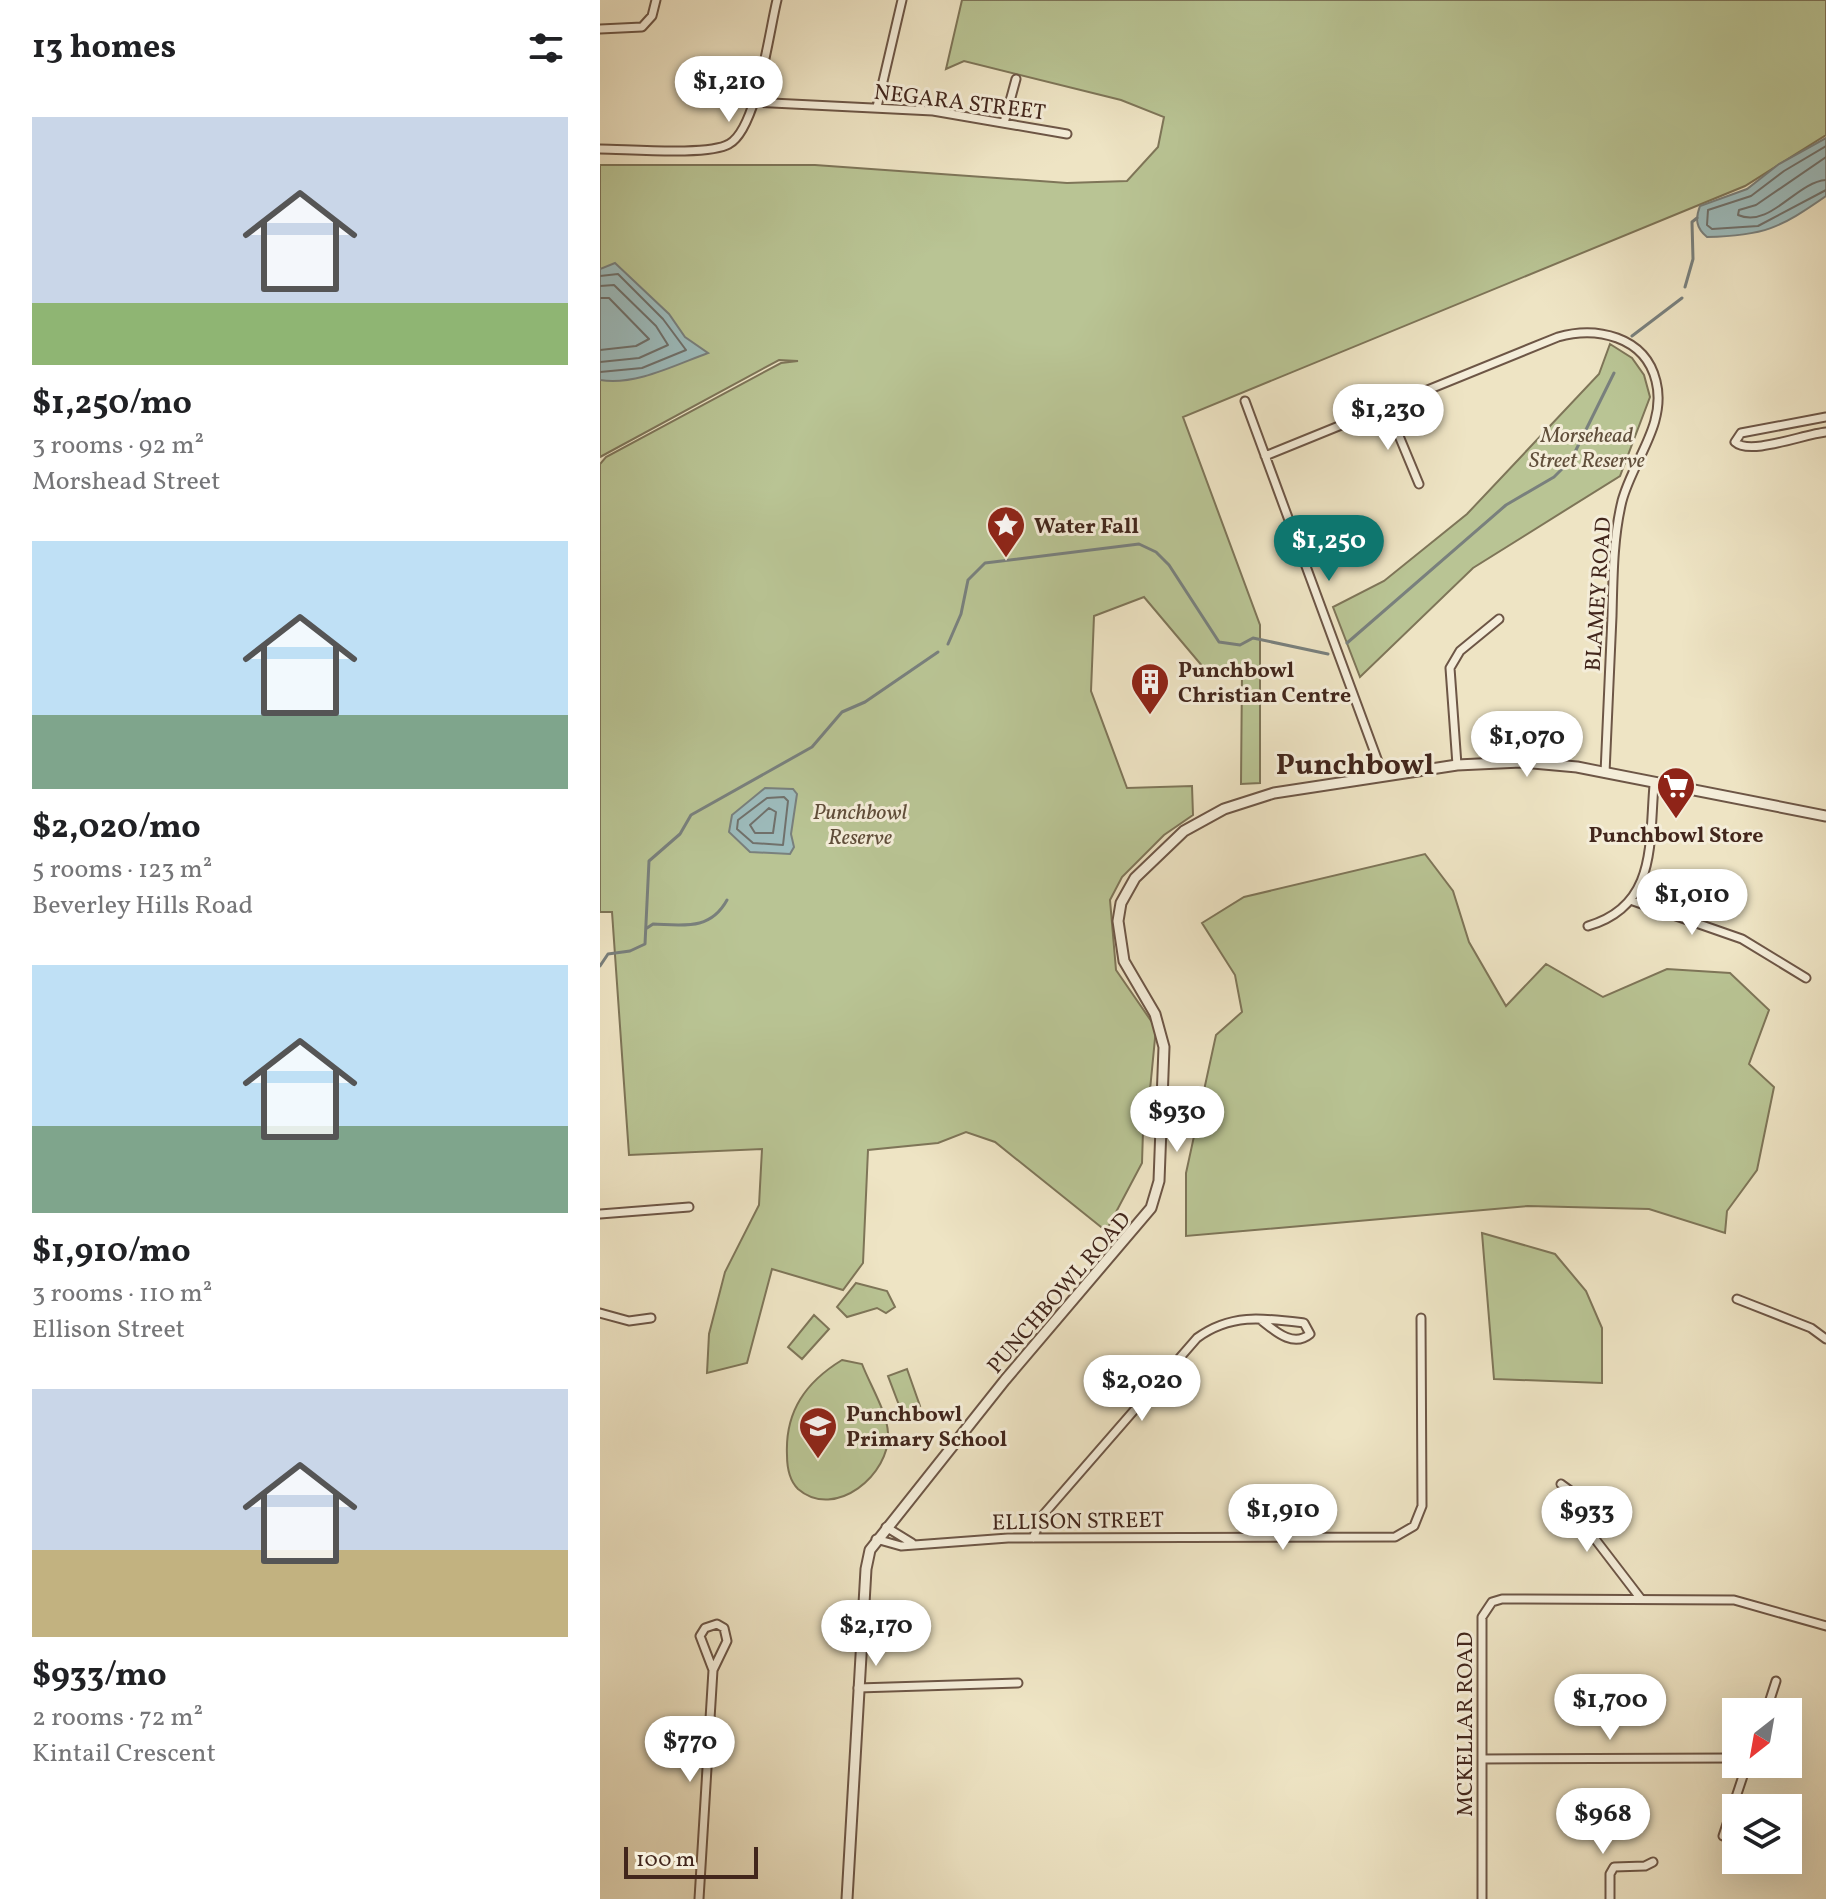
<!DOCTYPE html>
<html lang="en">
<head>
<meta charset="utf-8">
<style>
  :root { --surface:#fff; --page:#f6f6f6; --text:#202124; --muted:#757577; --accent:#0f766e }
  body { margin:0; font-family:Vollkorn,serif; background:var(--page); color:var(--text); height:100vh; display:flex; flex-direction:column; font-size:30px; white-space:nowrap }
  * { box-sizing:border-box; margin:0 }
  p { font-size:26px; color:var(--muted) }
  .icon { flex:none; width:44px; height:44px; fill:none; stroke:currentColor; stroke-width:2; stroke-linecap:round; stroke-linejoin:round }
  .map { position:relative; flex:1; overflow:hidden }
  .panel { display:flex; flex-direction:column; background:var(--surface); width:600px }
  .panel>* { flex:none }
  .needle { width:52px; rotate:211deg }
  .buttons { position:absolute; left:1122px; top:1698px; display:grid; gap:16px }
  .buttons a { display:grid; place-items:center; width:80px; height:80px; border-radius:0px; background:var(--surface); box-shadow:0 8px 32px #0002; font-size:40px }
  .scale { position:absolute; left:24px; bottom:20px; width:134px; box-sizing:border-box; padding-left:8px; border:4px solid #42261c; border-top:0; font-size:22px; line-height:28px; white-space:nowrap; color:#42261c; -webkit-text-stroke:6px #f4edd9; paint-order:stroke }
  .price { position:absolute; translate:-50% -68px; padding:0 18px; border-radius:28px; background:#fff; color:#222; font-size:26px; line-height:52px; filter:drop-shadow(0 2px 4px #0008) }
  .price::after { content:''; position:absolute; left:50%; top:48px; width:24px; height:18px; margin-left:-12px; background:inherit; clip-path:polygon(0 0,100% 0,50% 100%) }
  .price.active { background:var(--accent); color:#fff }
  ul { padding:0; list-style:none }
  li { display:grid; align-content:center; gap:16px; height:424px; padding:0 32px }
  li span { display:grid; place-items:center; height:248px; border-radius:0px; color:#555 }
  li>.icon { margin-inline-start:auto }
  span .icon { width:144px; height:144px; fill:#fffc; stroke-width:1 }
  li b { font-size:34px }
  h2 { display:flex; justify-content:space-between; align-items:center; height:96px; padding:0 32px; font-size:34px }
  main { display:flex; flex:1; min-height:0 }
  .map>svg:first-child { display:block }
  .green { fill:#b9c494; stroke:#7e7558; stroke-width:2 }
  .water { fill:#9dbcbd; stroke:#79807d; stroke-width:2 }
  .lines { fill:none; stroke-linecap:round; stroke-linejoin:round }
  .shore { stroke:#70716c; stroke-width:2 }
  .stream { stroke:#79807d; stroke-width:3 }
  .minor-casing { stroke:#6d5646; stroke-width:11 }
  .tertiary-casing { stroke:#6d5646; stroke-width:13 }
  .minor { stroke:#f4edd9; stroke-width:7 }
  .tertiary { stroke:#f4edd9; stroke-width:9 }
  .labels { text-anchor:middle; stroke-width:6; stroke-linejoin:round; paint-order:stroke }
  .street-label { font-size:22px; fill:#42261c; stroke:#f4edd9 }
  .park-label { font-size:22px; font-style:italic; fill:#604e3a; stroke:#f4edd9 }
  .poi-label { font-size:22px; font-weight:bold; fill:#42261c; stroke:#f4edd9; text-anchor:start }
  .district-label { font-size:30px; font-weight:bold; fill:#42261c; stroke:#f4edd9 }
</style>
</head>
<body>
<main>
<section class="panel">
<h2>13 homes<svg class="icon" aria-label="filters" viewBox="0 0 24 24"><path d="M4 7h16M4 17h16"/><circle cx="9" cy="7" r="2"/><circle cx="15" cy="17" r="2"/></svg></h2>
<ul>
<li><span style="background:linear-gradient(#c9d6e8 75%,#8fb573 0)"><svg class="icon" aria-label="home" viewBox="0 0 24 24"><path d="M3 11l9-7 9 7M6 9v11h12V9"/></svg></span><div><b>$1,250/mo</b><p>3 rooms · 92 m²</p><p>Morshead Street</p></div></li>
<li><span style="background:linear-gradient(#bfe0f5 70%,#7fa58c 0)"><svg class="icon" aria-label="home" viewBox="0 0 24 24"><path d="M3 11l9-7 9 7M6 9v11h12V9"/></svg></span><div><b>$2,020/mo</b><p>5 rooms · 123 m²</p><p>Beverley Hills Road</p></div></li>
<li><span style="background:linear-gradient(#bfe0f5 65%,#7fa58c 0)"><svg class="icon" aria-label="home" viewBox="0 0 24 24"><path d="M3 11l9-7 9 7M6 9v11h12V9"/></svg></span><div><b>$1,910/mo</b><p>3 rooms · 110 m²</p><p>Ellison Street</p></div></li>
<li><span style="background:linear-gradient(#c9d6e8 65%,#c2b280 0)"><svg class="icon" aria-label="home" viewBox="0 0 24 24"><path d="M3 11l9-7 9 7M6 9v11h12V9"/></svg></span><div><b>$933/mo</b><p>2 rooms · 72 m²</p><p>Kintail Crescent</p></div></li>
</ul>
</section>
<div class="map">
<svg width="1226" height="1899" viewBox="0 0 1226 1899">
  <rect width="100%" height="100%" fill="#eee4c4"/>
  <filter id="stains"><feTurbulence type="fractalNoise" baseFrequency=".0025" numOctaves="4"/><feColorMatrix values="0 0 0 0 .2 0 0 0 0 .09 0 0 0 0 .02 0 0 0 .5 -.17"/></filter>
  <radialGradient id="worn" r=".72"><stop offset=".6" stop-color="#630" stop-opacity="0"/><stop offset="1" stop-color="#630" stop-opacity=".3"/></radialGradient>
  <!-- green -->
  <path class="green" d="M362,0h864v135l-81,51 -562,231 77,208v158l-19,1 1,-113 -39,-4 -59,-70 -50,19 -3,75 36,97 65,-2 1,29 -29,20 -42,42 -12,23 6,70 40,58 -10,103h-3l-1,32 -36,68 -111,-89 -29,-10 -28,11 -70,7 -5,113 -20,27 -71,-21 -25,94 -40,10 2,-39 16,-62 34,-67 3,-56 -133,6 -17,-243h-12v-448l6,-7 175,-94 17,-2 -19,-1 -179,97v-292h215l252,18 60,-2 31,-34 6,-30 -43,-17 -157,-39 -18,8z
    M1010,344l22,14 12,17 6,22 -30,79 -147,92 -113,109 -27,-70 51,-26 83,-67 132,-140z
    M825,854l28,37 16,51 37,64 40,-42 57,33 64,-28 63,4 39,37 -20,54 25,23 -17,83 -30,41 -2,22 -76,-24 -121,-3 -342,30v-63l30,-138 26,-23 -7,-37 -33,-52 42,-26z
    M882,1233l73,21 31,37 16,37v55l-108,-4z
    M256,1283l31,8 8,16 -9,6 -9,-5 -30,9 -10,-10z
    M214,1315l15,14 -27,30 -14,-12z
    M242,1360l20,4c8,21 25,48 26,69 3,41 -53,88 -90,56 -9,-9 -11,-23 -11,-34 -2,-44 19,-73 55,-95z
    M307,1369l13,37 -18,7 -14,-37z"/>
  <!-- water -->
  <path class="water" d="M1226,138v58c-46,32 -62,40 -119,41 -11,-9 -12,-18 -7,-31l47,-17 32,-25z
    M15,263l54,51 16,23 23,16c-33,12 -73,33 -108,27v-111z
    M165,788l28,1 4,5 -6,40 3,13 -4,7 -40,-2 -21,-20 3,-17z"/>
  <g class="lines">
    <!-- shore -->
    <path class="shore" d="M1226,146l-42,25 -33,25 -43,14 -1,15 5,4 46,-3 68,-36
      M1226,157l-70,48 -17,5 -1,5c32,14 58,-33 88,-35
      M0,276l18,-2 45,45 23,31 -44,18 -42,4
      M0,286l14,-1 42,41 12,19 -29,13 -39,4
      M0,298h9l40,41 -13,7 -36,4
      M184,797l4,4 -5,44 -30,-2 -16,-14 1,-9 29,-22z
      M169,808l7,4 -3,21h-18l-5,-8z"/>
    <!-- stream -->
    <path class="stream" d="M1085,287l8,-28 -1,-37 5,-4
      M1032,336l50,-38
      M747,643l159,-138 48,-28 17,-17 43,-87
      M348,644l13,-30 7,-34 17,-17 154,-19 17,8 13,13 50,77 21,3 13,-7 75,16
      M47,928l6,-4c30,1 57,7 74,-24
      M0,966l8,-12 22,-3 15,-7 4,-83 31,-27 11,-19 121,-68 30,-35 23,-10 73,-50"/>
    <defs>
      <path id="minor" d="M0,29l42,-2 10,-11 4,-16
        M153,102l180,9 134,23
        M277,107l25,-107
        M404,123l12,-44
        M0,149c27,0 109,7 129,-5 28,-15 40,-112 48,-144
        M645,401l138,374
        M787,407l32,77
        M1226,417l-85,16 -6,9c15,14 69,-8 91,-10
        M665,456l293,-119c38,-11 87,-1 98,44 11,43 -23,79 -34,120 -9,37 -9,76 -10,115 -2,52 -5,105 -7,157
        M857,765l-7,-97 10,-17 39,-32
        M1033,901l109,38 64,39
        M988,926c69,-20 61,-82 66,-141
        M0,1214l89,-7
        M1137,1299l74,29 15,11
        M0,1313l29,8 22,-3
        M961,1484l15,11 19,44 46,60
        M286,1527l26,16
        M433,1538l10,-23 154,-177c34,-25 67,-20 107,-15l6,11c-17,14 -35,-3 -49,-14
        M276,1539l25,7 107,-8 387,-1 19,-11 8,-20 -1,-188
        M258,1688l160,-5
        M1166,1712l10,-31
        M882,1759l254,-1
        M1123,1836l24,-72
        M99,1899l14,-229 -13,-34 5,-8 12,-4 7,4 3,13 -14,29
        M882,1899v-282l10,-15 10,-3 232,1 92,26
        M1010,1899v-25l4,-7 31,-1 8,-4"/>
      <path id="tertiary" d="M247,1899l19,-330 4,-19 135,-170 146,-172 8,-27 5,-134 -9,-33 -31,-53 -6,-40 3,-18 14,-25 49,-47 40,-22 50,-16 183,-28 64,-3 56,5 249,49"/>
    </defs>
    <!-- minor casing -->
    <use href="#minor" class="minor-casing"/>
    <!-- tertiary casing -->
    <use href="#tertiary" class="tertiary-casing"/>
    <!-- minor -->
    <use href="#minor" class="minor"/>
    <!-- tertiary -->
    <use href="#tertiary" class="tertiary"/>
  </g>
  <!-- icons -->
  <defs>
    <symbol id="sight-pin" viewBox="-11 -11 22 30"><path d="M0 17L-7.5 6A9.5 9.5 0 1 1 7.5 6Z" fill="#8f2418" stroke="#f4edd9"/><path d="M0-6L1.8-2.2L6-1.7L2.9 1.2L3.7 5.4L0 3.3L-3.7 5.4L-2.9 1.2L-6-1.7L-1.8-2.2Z" fill="#fff"/></symbol>
    <symbol id="building-pin" viewBox="-11 -11 22 30"><path d="M0 17L-7.5 6A9.5 9.5 0 1 1 7.5 6Z" fill="#8f2418" stroke="#f4edd9"/><path d="M-4-6H4V6H1V3H-1V6H-4ZM-2.5-4.3h1.7v1.8h-1.7ZM.8-4.3h1.7v1.8H.8ZM-2.5-1h1.7V.8h-1.7ZM.8-1h1.7V.8H.8Z" fill="#fff"/></symbol>
    <symbol id="supermarket-pin" viewBox="-11 -11 22 30"><path d="M0 17L-7.5 6A9.5 9.5 0 1 1 7.5 6Z" fill="#8f2418" stroke="#f4edd9"/><path d="M-6-5.5h2.5l.6 2H6L4.5 2H-2.5L-4.4-4H-6ZM-1.5 3.2a1.3 1.3 0 1 0 .1 0ZM3 3.2a1.3 1.3 0 1 0 .1 0Z" fill="#fff"/></symbol>
    <symbol id="school-pin" viewBox="-11 -11 22 30"><path d="M0 17L-7.5 6A9.5 9.5 0 1 1 7.5 6Z" fill="#8f2418" stroke="#f4edd9"/><path d="M0-5L7-2L0 1L-7-2ZM-4 1L0 2.5L4 1V4Q0 6-4 4Z" fill="#fff"/></symbol>
  </defs>
  <g fill-rule="evenodd">
    <use href="#sight-pin" x="384" y="503" width="44" height="60"/>
    <use href="#building-pin" x="528" y="660" width="44" height="60"/>
    <use href="#supermarket-pin" x="1054" y="764" width="44" height="60"/>
    <use href="#school-pin" x="196" y="1404" width="44" height="60"/>
  </g>
  <g class="labels">
    <!-- street labels -->
    <g class="street-label">
      <text transform="translate(360 101) rotate(7)" y="8">NEGARA STREET</text>
      <text transform="translate(997 594) rotate(-86)" y="8">BLAMEY ROAD</text>
      <text transform="translate(458 1292) rotate(-49)" y="8">PUNCHBOWL ROAD</text>
      <text transform="translate(478 1520) rotate(-1)" y="8">ELLISON STREET</text>
      <text transform="translate(864 1724) rotate(-90)" y="8">MCKELLAR ROAD</text>
    </g>
    <!-- park labels -->
    <g class="park-label">
      <text x="987" y="442">Morsehead<tspan x="987" dy="25">Street Reserve</tspan></text>
      <text x="260" y="819">Punchbowl<tspan x="260" dy="25">Reserve</tspan></text>
    </g>
    <!-- poi labels -->
    <g class="poi-label">
      <text x="434" y="533">Water Fall</text>
      <text x="578" y="677">Punchbowl<tspan x="578" dy="25">Christian Centre</tspan></text>
      <text x="1076" y="842" text-anchor="middle">Punchbowl Store</text>
      <text x="246" y="1421">Punchbowl<tspan x="246" dy="25">Primary School</tspan></text>
    </g>
    <!-- district labels -->
    <g class="district-label">
      <text x="755" y="774">Punchbowl</text>
    </g>
  </g>
  <rect width="100%" height="100%" filter="url(#stains)"/>
  <rect width="100%" height="100%" fill="url(#worn)"/>
</svg>
<div class="buttons">
<a><svg class="needle" viewBox="-14 -14 28 28"><path d="M0-13l5 13h-10z" fill="#e53935"/><path d="M0 13l5-13h-10z" fill="#757577"/></svg></a>
<a><svg class="icon" aria-label="layers" viewBox="0 0 24 24"><path d="M12 4l9 5-9 5-9-5zM3 14l9 5 9-5"/></svg></a>
</div>
<div class="scale">100 m</div>
<b class="price" style="left:129px;top:124px">$1,210</b>
<b class="price" style="left:788px;top:452px">$1,230</b>
<b class="price active" style="left:729px;top:583px">$1,250</b>
<b class="price" style="left:927px;top:779px">$1,070</b>
<b class="price" style="left:1092px;top:937px">$1,010</b>
<b class="price" style="left:577px;top:1154px">$930</b>
<b class="price" style="left:542px;top:1423px">$2,020</b>
<b class="price" style="left:683px;top:1552px">$1,910</b>
<b class="price" style="left:987px;top:1554px">$933</b>
<b class="price" style="left:276px;top:1668px">$2,170</b>
<b class="price" style="left:1010px;top:1742px">$1,700</b>
<b class="price" style="left:90px;top:1784px">$770</b>
<b class="price" style="left:1003px;top:1856px">$968</b>
</div>
</main>
</body>
</html>
